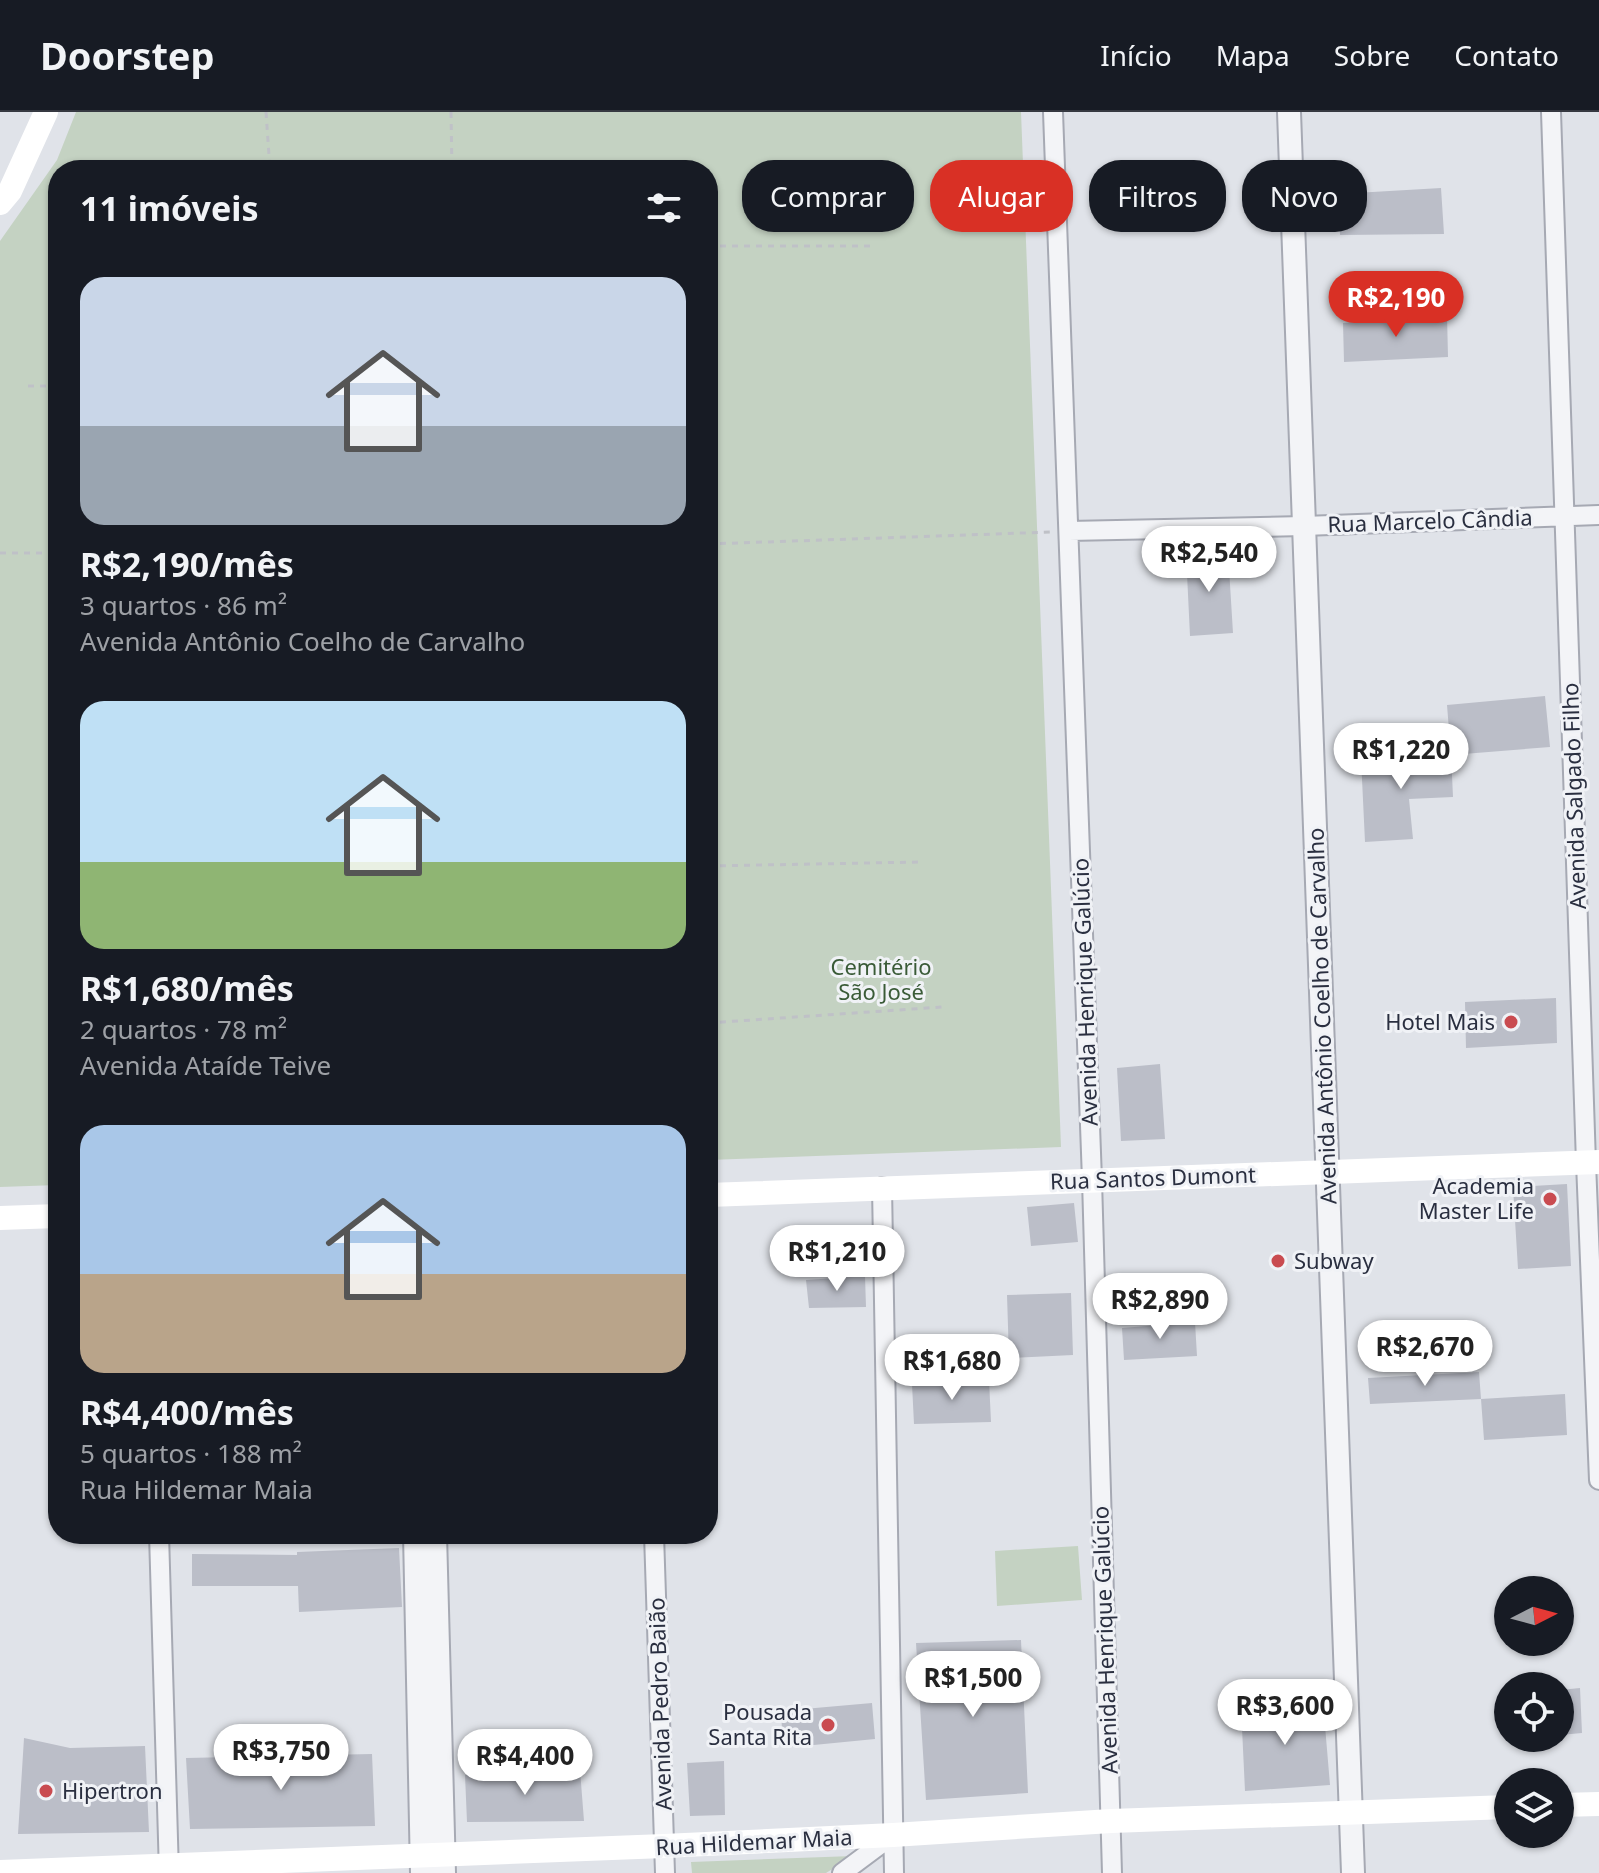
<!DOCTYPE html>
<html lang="pt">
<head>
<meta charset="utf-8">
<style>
  :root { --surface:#171b24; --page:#20242c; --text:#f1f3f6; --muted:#9ea1a6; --line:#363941; --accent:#d93025 }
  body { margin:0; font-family:"Noto Sans",sans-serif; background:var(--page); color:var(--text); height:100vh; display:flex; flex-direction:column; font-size:30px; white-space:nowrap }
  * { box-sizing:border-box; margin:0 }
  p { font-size:26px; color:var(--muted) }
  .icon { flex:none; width:44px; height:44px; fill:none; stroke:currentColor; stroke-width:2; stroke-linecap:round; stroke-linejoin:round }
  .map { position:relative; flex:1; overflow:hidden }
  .panel { position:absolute; left:48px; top:48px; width:670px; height:1384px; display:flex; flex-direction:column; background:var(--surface); border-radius:32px; box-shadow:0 2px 6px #0004 }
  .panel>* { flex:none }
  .hud { position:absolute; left:742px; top:48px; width:736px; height:72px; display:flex; gap:16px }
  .needle { width:52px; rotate:84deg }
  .fabs { position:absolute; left:1494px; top:1464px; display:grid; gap:16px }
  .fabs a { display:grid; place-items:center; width:80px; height:80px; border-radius:50%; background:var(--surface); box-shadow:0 2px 6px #0004; font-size:40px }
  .price { position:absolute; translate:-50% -68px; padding:0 18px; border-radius:28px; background:#fff; color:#222; font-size:26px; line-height:52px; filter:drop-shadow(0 2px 4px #0008) }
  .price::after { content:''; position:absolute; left:50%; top:48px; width:24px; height:18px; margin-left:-12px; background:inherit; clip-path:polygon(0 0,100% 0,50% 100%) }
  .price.on { background:var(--accent); color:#fff }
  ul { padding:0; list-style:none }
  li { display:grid; align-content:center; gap:16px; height:424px; padding:0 32px }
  li span { display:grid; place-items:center; height:248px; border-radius:24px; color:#555 }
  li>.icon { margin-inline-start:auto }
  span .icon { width:144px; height:144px; fill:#fffc; stroke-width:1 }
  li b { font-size:34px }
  h2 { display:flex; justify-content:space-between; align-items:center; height:96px; padding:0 32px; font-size:34px }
  .pill { padding:0 28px; border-radius:32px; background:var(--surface); box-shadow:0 2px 6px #0004; font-size:28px; line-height:72px }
  .pill.on { background:var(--accent); color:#fff }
  header { display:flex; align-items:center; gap:48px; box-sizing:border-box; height:112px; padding:0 40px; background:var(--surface); border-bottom:2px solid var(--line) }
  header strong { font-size:38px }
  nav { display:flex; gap:44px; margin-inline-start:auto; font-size:28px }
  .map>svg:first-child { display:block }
  .green { fill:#c4d2c2 }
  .building { fill:#bbbec8 }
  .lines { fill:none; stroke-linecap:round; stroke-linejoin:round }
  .minor-casing { stroke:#a6a9b3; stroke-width:22 }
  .tertiary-casing { stroke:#a6a9b3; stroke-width:26 }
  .path { stroke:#bfc1c7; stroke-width:3; stroke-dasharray:6 6; stroke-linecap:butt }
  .minor { stroke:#f3f4f7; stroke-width:18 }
  .tertiary { stroke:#f3f4f7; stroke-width:22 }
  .secondary { stroke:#fff; stroke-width:24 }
  .poi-dot { fill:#c94b50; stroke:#f0f2f6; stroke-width:3 }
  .labels { text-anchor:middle; stroke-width:6; stroke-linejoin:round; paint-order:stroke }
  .street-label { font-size:22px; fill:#2a2f40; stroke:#f0f2f6 }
  .park-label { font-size:22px; fill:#3a5b37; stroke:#f0f2f6 }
  .poi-label { font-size:22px; fill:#2a2f40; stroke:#f0f2f6; text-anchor:end }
</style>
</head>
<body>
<header>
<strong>Doorstep</strong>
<nav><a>Início</a><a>Mapa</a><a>Sobre</a><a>Contato</a></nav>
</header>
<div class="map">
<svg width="1599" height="1761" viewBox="0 0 1599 1761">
  <rect width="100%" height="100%" fill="#e0e3e9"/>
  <!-- green -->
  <path class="green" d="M76,0h945l40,1035 -353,13v-990h-650v1015l-58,2v-946l57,-81z
    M1078,1434l4,54 -85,6 -2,-55z
    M853,1744l-27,17h-134l-1,-11z"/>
  <!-- building -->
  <path class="building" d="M1441,76l3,46 -104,1 -2,-41z
    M1447,203l1,42 -104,5 -1,-39z
    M1228,440l5,81 -43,3 -4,-83z
    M1545,584l5,51 -99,8 -4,-50z
    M1451,641l2,44 -44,2 4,40 -48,3 -4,-84z
    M1556,886l1,45 -91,5 -1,-46z
    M1160,952l5,75 -44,2 -4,-73z
    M1567,1072l4,82 -53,3 -5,-82z
    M1074,1091l4,39 -47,4 -4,-39z
    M865,1164l1,31 -57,1 -3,-28z
    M1071,1181l2,62 -64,3 -2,-63z
    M1195,1210l2,34 -73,4 -2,-32z
    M1479,1260l2,27 -111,5 -2,-26z
    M989,1268l2,42 -77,2 -2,-40z
    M1565,1282l2,41 -83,5 -3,-41z
    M399,1436l3,59 -103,5 -1,-26h-106v-32l105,1v-3z
    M1021,1528l7,153 -102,7 -10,-157z
    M1580,1576l2,45 -22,2v-45z
    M1323,1590l7,83 -85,6 -4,-84z
    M872,1591l3,36 -92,9 -2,-37z
    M24,1626l46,10 75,-2 4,86 -131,2z
    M372,1642l3,72 -185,3 -4,-71z
    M724,1649l1,54 -35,1 -3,-53z
    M580,1658l4,51 -117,1 -2,-47z"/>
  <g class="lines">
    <defs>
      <path id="minor" d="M1053,0l39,1068 20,693
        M1551,0l35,1051 13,317
        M1069,419l235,-5 295,-11
        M882,1075l12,686
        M159,1422l10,339
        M654,1422l11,339
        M842,1761l51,-38"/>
      <path id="tertiary" d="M1289,0l64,1761
        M415,1422l7,339
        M435,1422l9,339"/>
    </defs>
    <!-- minor casing -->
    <use href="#minor" class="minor-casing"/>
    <!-- tertiary casing -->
    <use href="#tertiary" class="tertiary-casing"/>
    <!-- path -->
    <path class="path" d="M266,0l4,58
      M451,0l1,58
      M708,134h163
      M28,274h30
      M708,432l344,-12
      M0,441h58
      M708,754l213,-4
      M708,911l234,-16"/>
    <!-- minor -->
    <use href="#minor" class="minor"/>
    <!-- tertiary -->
    <use href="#tertiary" class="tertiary"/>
    <!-- secondary -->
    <path class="secondary" d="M0,91l10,-12 36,-79
      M708,1083l891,-33
      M0,1106l58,-2
      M1560,1693l39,-1
      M0,1760l664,-26 229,-11 218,-14 397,-14"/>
  </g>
  <!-- markers -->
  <g class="poi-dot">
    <circle cx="1511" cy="910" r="8"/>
    <circle cx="1550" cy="1087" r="8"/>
    <circle cx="1278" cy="1149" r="8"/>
    <circle cx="828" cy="1613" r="8"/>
    <circle cx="46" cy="1679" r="8"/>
  </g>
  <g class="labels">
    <!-- street labels -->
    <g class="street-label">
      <text transform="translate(1430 409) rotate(-2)" y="8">Rua Marcelo Cândia</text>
      <text transform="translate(1574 684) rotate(-92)" y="8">Avenida Salgado Filho</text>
      <text transform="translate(1085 880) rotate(-92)" y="8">Avenida Henrique Galúcio</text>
      <text transform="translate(1322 904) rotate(-92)" y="8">Avenida Antônio Coelho de Carvalho</text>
      <text transform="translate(1153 1066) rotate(-2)" y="8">Rua Santos Dumont</text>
      <text transform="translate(1105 1528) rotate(-92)" y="8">Avenida Henrique Galúcio</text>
      <text transform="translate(660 1592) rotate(-92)" y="8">Avenida Pedro Baião</text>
      <text transform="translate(754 1730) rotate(-3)" y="8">Rua Hildemar Maia</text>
    </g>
    <!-- park labels -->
    <g class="park-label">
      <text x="881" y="863">Cemitério<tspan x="881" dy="25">São José</tspan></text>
    </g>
    <!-- poi labels -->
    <g class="poi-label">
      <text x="1495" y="918">Hotel Mais</text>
      <text x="1534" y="1082">Academia<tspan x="1534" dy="25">Master Life</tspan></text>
      <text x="1294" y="1157" text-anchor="start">Subway</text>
      <text x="812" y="1608">Pousada<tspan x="812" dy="25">Santa Rita</tspan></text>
      <text x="62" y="1687" text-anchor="start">Hipertron</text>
    </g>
  </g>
</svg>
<div class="fabs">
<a><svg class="needle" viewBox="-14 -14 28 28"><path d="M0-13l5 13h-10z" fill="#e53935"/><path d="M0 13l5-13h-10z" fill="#9ea1a6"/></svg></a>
<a><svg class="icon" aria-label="locate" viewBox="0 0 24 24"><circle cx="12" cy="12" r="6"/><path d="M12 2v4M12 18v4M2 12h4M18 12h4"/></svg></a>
<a><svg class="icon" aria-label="layers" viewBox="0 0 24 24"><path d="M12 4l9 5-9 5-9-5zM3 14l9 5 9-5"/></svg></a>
</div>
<b class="price on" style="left:1396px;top:227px">R$2,190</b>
<b class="price" style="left:1209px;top:482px">R$2,540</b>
<b class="price" style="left:1401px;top:679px">R$1,220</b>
<b class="price" style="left:837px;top:1181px">R$1,210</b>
<b class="price" style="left:1160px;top:1229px">R$2,890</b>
<b class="price" style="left:1425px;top:1276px">R$2,670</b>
<b class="price" style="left:952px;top:1290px">R$1,680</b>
<b class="price" style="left:973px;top:1607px">R$1,500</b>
<b class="price" style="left:1285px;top:1635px">R$3,600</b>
<b class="price" style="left:281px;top:1680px">R$3,750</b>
<b class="price" style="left:525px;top:1685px">R$4,400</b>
<div class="hud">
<a class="pill">Comprar</a>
<a class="pill on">Alugar</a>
<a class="pill">Filtros</a>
<a class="pill">Novo</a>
</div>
<section class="panel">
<h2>11 imóveis<svg class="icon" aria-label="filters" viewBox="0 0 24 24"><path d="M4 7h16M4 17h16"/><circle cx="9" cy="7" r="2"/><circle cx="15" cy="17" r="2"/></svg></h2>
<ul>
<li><span style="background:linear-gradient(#c9d6e8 60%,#9aa5b1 0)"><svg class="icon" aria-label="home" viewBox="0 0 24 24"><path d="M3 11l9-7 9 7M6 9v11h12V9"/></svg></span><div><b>R$2,190/mês</b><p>3 quartos · 86 m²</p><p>Avenida Antônio Coelho de Carvalho</p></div></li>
<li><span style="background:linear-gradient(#bfe0f5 65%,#8fb573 0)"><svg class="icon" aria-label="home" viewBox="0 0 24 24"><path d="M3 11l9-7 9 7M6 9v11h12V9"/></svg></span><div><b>R$1,680/mês</b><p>2 quartos · 78 m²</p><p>Avenida Ataíde Teive</p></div></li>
<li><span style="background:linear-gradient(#a9c7e8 60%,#b9a48a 0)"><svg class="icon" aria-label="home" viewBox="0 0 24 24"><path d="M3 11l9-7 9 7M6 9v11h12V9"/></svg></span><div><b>R$4,400/mês</b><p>5 quartos · 188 m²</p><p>Rua Hildemar Maia</p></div></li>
</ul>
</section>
</div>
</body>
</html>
